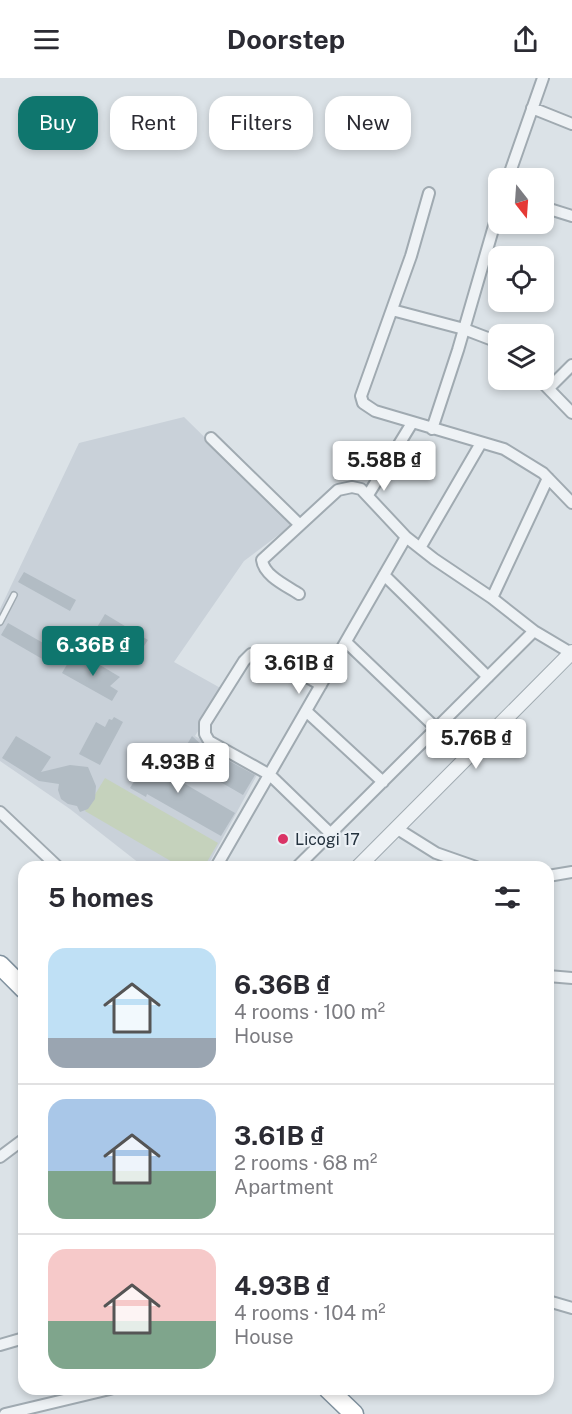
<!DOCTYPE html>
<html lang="en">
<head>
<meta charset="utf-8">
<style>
  :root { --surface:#fff; --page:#f7f7f7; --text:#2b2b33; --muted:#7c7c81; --line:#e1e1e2; --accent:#0f766e }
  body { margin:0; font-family:"Public Sans",sans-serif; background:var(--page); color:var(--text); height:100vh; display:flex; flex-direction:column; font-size:22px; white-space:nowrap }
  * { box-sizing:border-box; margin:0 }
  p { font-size:20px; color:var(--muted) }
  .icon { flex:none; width:33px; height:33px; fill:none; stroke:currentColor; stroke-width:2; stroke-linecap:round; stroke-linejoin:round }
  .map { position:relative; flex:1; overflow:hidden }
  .drawer { position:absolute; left:18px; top:783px; width:536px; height:534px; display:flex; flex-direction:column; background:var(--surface); border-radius:18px; box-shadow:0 3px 9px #0003 }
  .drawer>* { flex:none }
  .banner { position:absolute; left:18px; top:18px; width:537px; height:54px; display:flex; gap:12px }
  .needle { width:39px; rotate:163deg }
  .fabs { position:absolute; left:488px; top:90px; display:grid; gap:12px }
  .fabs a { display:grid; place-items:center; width:66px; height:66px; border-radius:12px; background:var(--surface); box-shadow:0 3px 9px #0003; font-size:30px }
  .price { position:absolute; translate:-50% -51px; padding:0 14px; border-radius:6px; background:#fff; color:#222; font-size:20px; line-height:39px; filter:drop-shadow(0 2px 3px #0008) }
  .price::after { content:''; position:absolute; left:50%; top:36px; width:18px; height:14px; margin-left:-9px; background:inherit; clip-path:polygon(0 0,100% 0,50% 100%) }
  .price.active { background:var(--accent); color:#fff }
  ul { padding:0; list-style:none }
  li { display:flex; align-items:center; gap:18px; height:150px; padding:0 30px }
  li+li { border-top:2px solid var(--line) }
  li span { display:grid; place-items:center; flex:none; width:168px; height:120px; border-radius:18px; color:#555 }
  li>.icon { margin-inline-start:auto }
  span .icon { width:72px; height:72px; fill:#fffc; stroke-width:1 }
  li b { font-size:26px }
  h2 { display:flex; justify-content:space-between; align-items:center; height:72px; padding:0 30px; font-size:26px }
  .tag { padding:0 21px; border-radius:18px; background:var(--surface); box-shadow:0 3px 9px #0003; font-size:21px; line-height:54px }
  .tag.active { background:var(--accent); color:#fff }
  header { display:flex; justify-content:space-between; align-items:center; height:78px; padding:0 30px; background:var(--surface); font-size:27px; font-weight:700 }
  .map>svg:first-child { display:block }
  .built { fill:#c9d1d9 }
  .green { fill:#c5d2bc }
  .building { fill:#b2bcc4 }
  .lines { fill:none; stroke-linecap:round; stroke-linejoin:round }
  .service-casing { stroke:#a0aab1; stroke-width:8 }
  .minor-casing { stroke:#a0aab1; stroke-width:14 }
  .tertiary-casing { stroke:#a0aab1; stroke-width:16 }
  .trunk-casing { stroke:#81929f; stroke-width:21 }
  .service { stroke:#eef2f5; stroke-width:5 }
  .minor { stroke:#eef2f5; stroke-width:10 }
  .tertiary { stroke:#eef2f5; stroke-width:14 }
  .trunk { stroke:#fff; stroke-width:18 }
  .poi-dot { fill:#da3366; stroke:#ebf0f5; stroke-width:2 }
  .labels { text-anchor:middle; stroke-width:4.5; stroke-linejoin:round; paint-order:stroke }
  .poi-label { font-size:16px; fill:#24323e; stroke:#ebf0f5; text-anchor:start }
</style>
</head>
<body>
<header><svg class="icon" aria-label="menu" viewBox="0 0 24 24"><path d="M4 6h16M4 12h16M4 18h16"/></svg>Doorstep<svg class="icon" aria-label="share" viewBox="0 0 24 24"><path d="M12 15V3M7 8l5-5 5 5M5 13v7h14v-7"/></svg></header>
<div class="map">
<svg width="572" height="1336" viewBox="0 0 572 1336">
  <rect width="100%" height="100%" fill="#dbe2e7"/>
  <!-- built -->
  <path class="built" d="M184,339l109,107 -49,37 -70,101 50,28 -29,46 63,37 -51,94h-63l-74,-58 -70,-48v-152l79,-166z"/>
  <!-- green -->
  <path class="green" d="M105,700l113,65 -14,24h-23l-96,-56z"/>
  <!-- building -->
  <path class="building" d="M24,494l52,28 -6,11 -52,-29z
    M105,536l43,26 -10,15 -42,-26z
    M8,545l44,25 -8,12 -43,-25z
    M85,578l35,21 -10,9 8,5 -6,10 -50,-28 7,-12 4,3 2,-4 6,3z
    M114,639l9,5 -23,43 -21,-11 17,-32 9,5 4,-8 3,1z
    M16,658l35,21 -10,15 29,-7 18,2 8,19 -1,13 -7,10 -8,3 -3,-6 -9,-2 -7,-5 -3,-9 1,-6 -20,-3 -37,-23z
    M192,658l13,12 50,27 -12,20 -64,-37z
    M139,668l27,15 -5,9 74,43 -14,23 -74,-42 -1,3 -16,-9 12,-20 -12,-7z"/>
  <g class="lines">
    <defs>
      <path id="service" d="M0,544l14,-27"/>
      <path id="minor" d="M532,30l40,16
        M508,100l35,-100
        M429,115l-18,63 -50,140 2,7 12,8 129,38 39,24 29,30
        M543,129l29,9
        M392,232l72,19 34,13
        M540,302l32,33
        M549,310l23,-23
        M432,351l26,-79 40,-138
        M211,360l88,86
        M368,417l44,-72
        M420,470l61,-105
        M384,497l104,102
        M299,516c-12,-8 -35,-18 -37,-34l76,-70 14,-3 9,2 45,48 28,22 58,39 42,33 37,22
        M492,520l56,-120
        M346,564l91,87
        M321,607l-48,-27 -22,-4 -7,7 -39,62v11l4,7 61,34 61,59
        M306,633l77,71
        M0,734l58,55
        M396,750l40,25 40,14
        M216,789l190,-330
        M297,789l237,-236
        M548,798l24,-4
        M548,898l24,2
        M0,1079l24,-18
        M548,1223l24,7
        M0,1267l24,-7
        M5,1336l105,-25"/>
      <path id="tertiary" d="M358,789l214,-215"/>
      <path id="trunk" d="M0,887l24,24
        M328,1311l26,25"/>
    </defs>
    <!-- service casing -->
    <use href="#service" class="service-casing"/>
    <!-- minor casing -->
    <use href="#minor" class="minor-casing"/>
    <!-- tertiary casing -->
    <use href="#tertiary" class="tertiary-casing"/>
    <!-- trunk casing -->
    <use href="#trunk" class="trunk-casing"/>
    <!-- service -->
    <use href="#service" class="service"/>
    <!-- minor -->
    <use href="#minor" class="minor"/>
    <!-- tertiary -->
    <use href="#tertiary" class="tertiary"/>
    <!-- trunk -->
    <use href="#trunk" class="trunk"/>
  </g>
  <!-- markers -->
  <circle class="poi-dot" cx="283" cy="761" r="6"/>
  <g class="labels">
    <!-- poi labels -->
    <g class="poi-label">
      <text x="295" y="767">Licogi 17</text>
    </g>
  </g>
</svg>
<div class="fabs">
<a><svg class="needle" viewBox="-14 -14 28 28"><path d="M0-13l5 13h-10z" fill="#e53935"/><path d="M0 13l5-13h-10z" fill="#7c7c81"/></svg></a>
<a><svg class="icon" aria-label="locate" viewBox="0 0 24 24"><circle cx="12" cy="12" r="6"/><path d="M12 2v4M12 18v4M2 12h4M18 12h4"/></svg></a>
<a><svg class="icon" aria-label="layers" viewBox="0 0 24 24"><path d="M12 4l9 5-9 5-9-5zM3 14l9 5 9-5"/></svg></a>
</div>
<b class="price" style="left:384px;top:414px">5.58B ₫</b>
<b class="price active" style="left:93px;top:599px">6.36B ₫</b>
<b class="price" style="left:299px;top:617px">3.61B ₫</b>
<b class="price" style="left:476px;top:692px">5.76B ₫</b>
<b class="price" style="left:178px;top:716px">4.93B ₫</b>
<div class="banner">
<a class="tag active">Buy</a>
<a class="tag">Rent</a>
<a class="tag">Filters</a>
<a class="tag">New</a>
</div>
<section class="drawer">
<h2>5 homes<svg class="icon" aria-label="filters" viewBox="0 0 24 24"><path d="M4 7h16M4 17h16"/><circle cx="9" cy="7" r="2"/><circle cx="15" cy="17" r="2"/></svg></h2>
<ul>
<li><span style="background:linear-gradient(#bfe0f5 75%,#9aa5b1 0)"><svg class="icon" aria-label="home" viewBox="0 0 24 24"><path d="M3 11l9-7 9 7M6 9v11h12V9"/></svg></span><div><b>6.36B ₫</b><p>4 rooms · 100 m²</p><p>House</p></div></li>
<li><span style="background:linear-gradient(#a9c7e8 60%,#7fa58c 0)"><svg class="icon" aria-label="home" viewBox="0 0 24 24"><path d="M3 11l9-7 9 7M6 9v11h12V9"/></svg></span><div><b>3.61B ₫</b><p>2 rooms · 68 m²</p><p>Apartment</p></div></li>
<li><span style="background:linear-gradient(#f6c9c9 60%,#7fa58c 0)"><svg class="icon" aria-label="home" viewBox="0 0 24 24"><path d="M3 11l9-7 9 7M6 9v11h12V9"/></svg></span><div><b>4.93B ₫</b><p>4 rooms · 104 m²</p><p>House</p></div></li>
</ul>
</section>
</div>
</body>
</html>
